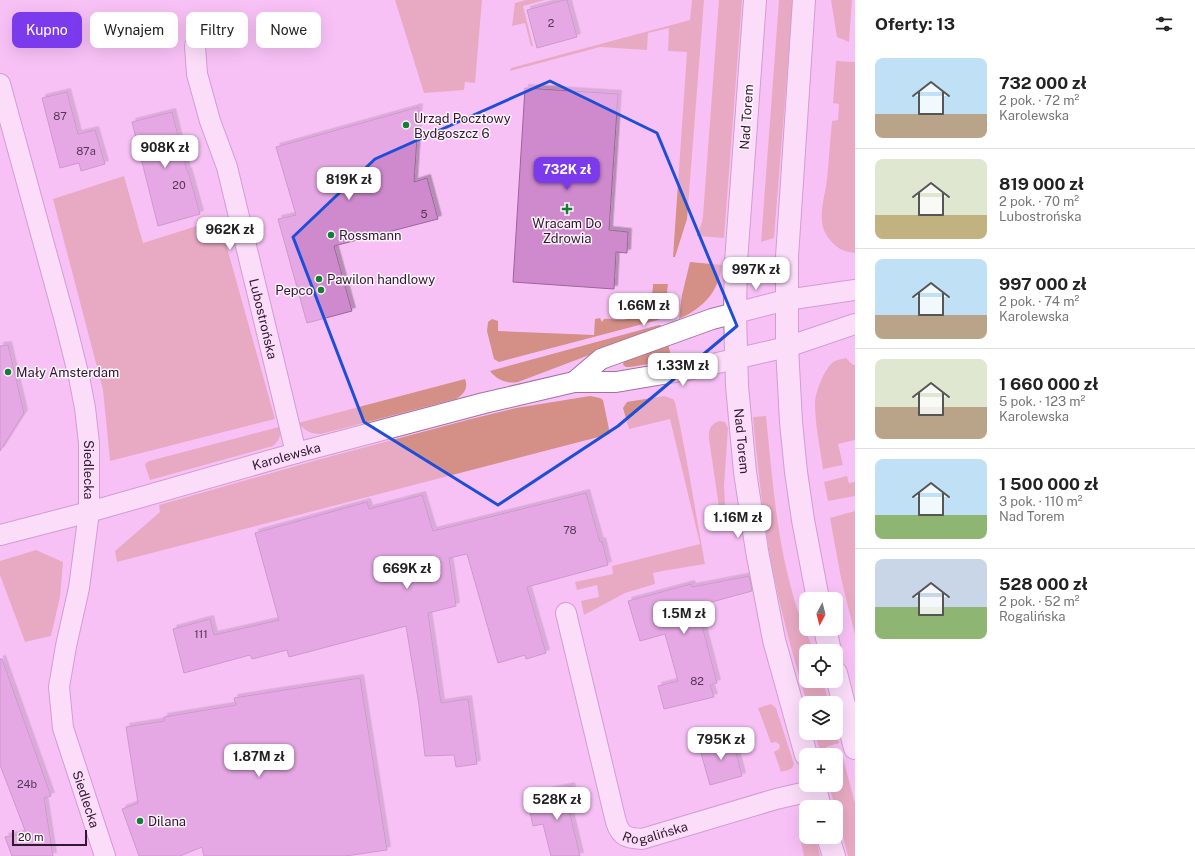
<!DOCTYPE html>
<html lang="pl">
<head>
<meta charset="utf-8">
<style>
  :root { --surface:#fff; --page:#f6f6f6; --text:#222; --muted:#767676; --line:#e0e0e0; --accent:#7c3aed }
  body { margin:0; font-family:"Public Sans",sans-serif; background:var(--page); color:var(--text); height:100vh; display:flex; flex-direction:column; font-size:15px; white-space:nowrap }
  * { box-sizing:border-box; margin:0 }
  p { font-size:13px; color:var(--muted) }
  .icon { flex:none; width:22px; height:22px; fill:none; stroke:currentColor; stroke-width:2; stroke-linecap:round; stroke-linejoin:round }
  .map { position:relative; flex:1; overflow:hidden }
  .details { display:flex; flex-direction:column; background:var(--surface); width:340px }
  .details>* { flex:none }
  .top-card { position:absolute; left:12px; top:12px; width:380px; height:36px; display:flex; gap:8px }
  .needle { width:26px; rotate:187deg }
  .tools { position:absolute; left:799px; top:592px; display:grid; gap:8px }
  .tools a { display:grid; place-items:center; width:44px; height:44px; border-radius:8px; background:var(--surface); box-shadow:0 4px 16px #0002; font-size:20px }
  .scale { position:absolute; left:12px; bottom:10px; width:75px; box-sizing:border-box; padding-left:4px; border:2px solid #2e192d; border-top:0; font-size:11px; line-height:14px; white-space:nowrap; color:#2e192d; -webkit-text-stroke:3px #fff3fe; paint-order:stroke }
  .price { position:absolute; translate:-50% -34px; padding:0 9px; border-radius:8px; background:#fff; color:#222; font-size:13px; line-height:26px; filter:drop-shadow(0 1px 2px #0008) }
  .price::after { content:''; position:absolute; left:50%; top:24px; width:12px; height:9px; margin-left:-6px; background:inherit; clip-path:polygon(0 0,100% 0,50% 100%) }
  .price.selected { background:var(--accent); color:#fff }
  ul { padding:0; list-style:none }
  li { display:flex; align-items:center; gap:12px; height:100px; padding:0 20px }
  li+li { border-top:1px solid var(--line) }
  li span { display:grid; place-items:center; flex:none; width:112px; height:80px; border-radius:8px; color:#555 }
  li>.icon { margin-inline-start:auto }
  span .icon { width:48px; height:48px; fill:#fffc; stroke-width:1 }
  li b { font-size:17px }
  h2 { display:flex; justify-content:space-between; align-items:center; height:48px; padding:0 20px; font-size:17px }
  .pill { padding:0 14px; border-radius:8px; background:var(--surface); box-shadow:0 4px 16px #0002; font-size:14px; line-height:36px }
  .pill.selected { background:var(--accent); color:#fff }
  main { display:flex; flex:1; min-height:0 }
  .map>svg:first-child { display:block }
  .green { fill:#d48f86 }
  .building { fill:#cf8ace; stroke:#986697; filter:url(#shadow) }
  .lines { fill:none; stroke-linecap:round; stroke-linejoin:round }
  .street-casing { stroke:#a370a2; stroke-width:22 }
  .secondary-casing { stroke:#a370a2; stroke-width:24 }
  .street { stroke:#fff; stroke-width:20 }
  .secondary { stroke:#fff; stroke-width:22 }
  .marked { fill:none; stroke:#1d4ed8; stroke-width:3; stroke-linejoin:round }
  .poi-dot { fill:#157e33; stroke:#fff3fe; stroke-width:1.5 }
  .labels { text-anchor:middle; stroke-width:3; stroke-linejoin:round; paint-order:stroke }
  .number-label { font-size:11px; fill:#563555 }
  .street-label { font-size:13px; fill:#2e192d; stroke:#fff3fe }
  .poi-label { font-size:13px; fill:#2e192d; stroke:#fff3fe; text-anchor:start }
</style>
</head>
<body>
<main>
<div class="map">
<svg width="855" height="856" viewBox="0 0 855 856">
  <defs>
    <filter id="shadow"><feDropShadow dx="3.5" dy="-3.5" stdDeviation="0" flood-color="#0004"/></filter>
  </defs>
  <rect width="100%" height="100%" fill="#f8c1f6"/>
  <!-- green -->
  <path class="green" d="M395,0h87l-7,83 -10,-1 -1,8 -40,3z
    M526,0h19l-22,6 10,40h-2l-6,-23 -13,3 3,-23z
    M692,0h12l-17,219 -12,38h-2l14,-205 -19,-1 1,-23 -21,5 -1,17 -47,-3 -90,24 1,-3 179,-48z
    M719,0h23l-18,238 -27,-2 5,-14 1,-6z
    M779,0h14l-19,238 -13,4z
    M831,0h21l-3,42 -12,-5z
    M836,61l19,1v191c-10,-1 -18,-4 -24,-12 -17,-18 -6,-41 -4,-62 2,-19 3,-39 5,-58l6,-1 1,-16 -6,-1z
    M124,176l19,67 76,-24 56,200 -165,42 -7,-71 -50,-191z
    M690,262l32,3c-4,28 -18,42 -43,54l3,-24z
    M653,284h15l-4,32 -6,4 -159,42 -5,-3 -7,-28 1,-9 4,-3 6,2v10l96,4 1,-16 5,-1 2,4 2,-3c6,-1 12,1 19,1 19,-3 30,-17 30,-36z
    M659,325h2l-1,2 -18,8 -124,47c-11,2 -21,-2 -28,-11z
    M668,344l4,16 -42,7h-4l-3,-2 1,-4z
    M846,358l7,7h2v75l-17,4 5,21 -20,4c-3,-22 -8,-44 -8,-66 0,-10 9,-33 17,-40 3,-3 10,-4 14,-5z
    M465,379c4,9 -2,16 -9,20l-135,35c-10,0 -16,-3 -23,-11z
    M590,396l10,2 3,2 7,34 -493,128 -2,-11 45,-39 -1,-7 158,-45 154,-41 45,-11z
    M664,396l9,3 2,3c12,54 20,108 30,162 -17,3 -34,5 -52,9l2,11 -30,9 -41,22 -3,-14 18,-4 -2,-12 -20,5 -2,-8 38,-8 -1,-8 88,-22 -30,-125 -41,10 -6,-21 4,-6z
    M766,416c6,58 10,118 26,175 5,21 14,40 22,60h-8v30h17l6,22h-22c-15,-50 -29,-101 -38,-153 -7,-44 -12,-89 -16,-133z
    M720,421l5,1 3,6 -4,58 2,34 -4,-2 -2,-4 -11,-75c-1,-9 2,-16 11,-18z
    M279,427c3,8 0,14 -6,19l-123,34 -5,-15 1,-2 3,-2z
    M847,476l2,7 6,-1v14l-27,5 -4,-19z
    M855,511v124l-14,-57 -11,-60z
    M36,550l27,12 -3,35 -9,39 -26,6 -25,-67v-14z
    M771,704l5,4 18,56c-1,6 -7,6 -13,8l-7,-20 5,-3 1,-4 -4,-3 -5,1 -13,-35z
    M836,730l3,13 -13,4 2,8h-7l-6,-22h21z
    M843,758l12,45v53h-7l-19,-71h7v-25z
    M811,838l5,1 4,17h-16l-3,-14z"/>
  <!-- building -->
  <path class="building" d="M564,0h3l10,37 -40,11 -10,-38z
    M525,88l93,6 -9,136 19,2 -1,21 -11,-1 -2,37 -101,-7z
    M67,92l11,42 17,-4 10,34 -24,7 -2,-8 -19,5 -18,-70z
    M419,107l-5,75 13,-4 11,41 -104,27 18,65 -45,12 -29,-104 18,-4 -20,-68z
    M172,112l15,59h1l12,43 -42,12 -26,-104z
    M8,345l16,68 -24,38v-105z
    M586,493l14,49 2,-1 6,24 -81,22 19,66 -20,6 -1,-4 -27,8 -31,-109 -18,4 7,48 -28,7 13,90 27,-4 9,65 -21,3 -2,-12 -29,1 -6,-51 -13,-79 -117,31 -2,-7 -35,9 -2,-4 -66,18 -11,-44 37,-10 4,16 65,-15 -24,-87 112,-31 2,7 53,-14 11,36z
    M749,576l3,15 -55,15 20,77 -7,2 4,12 -50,12 -6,-23 20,-5 -13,-47 -25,7 -12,-40 63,-17 1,3z
    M0,659h2l49,137 -7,2 9,58h-41l-7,-19 21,-4 -26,-68z
    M360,678l27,172 -42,6h-141l-2,-9 -22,9h-41l-17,-47 16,-6 -12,-76 38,-6v-4l72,-12 -2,-7z
    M732,737l10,39 -32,9 -11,-39z
    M571,786l6,22 -8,2 11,46h-29l-8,-32 -10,2 -5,-24 21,-5 -1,-6z"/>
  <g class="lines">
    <defs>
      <g id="street">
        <path id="s1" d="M195,46l2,28 13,47 17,46 69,286"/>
        <path id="s2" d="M0,84l65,237 14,56 6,31 4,35v69l-10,76 -13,58 -7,41 4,41 42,128"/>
        <path d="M574,382l27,-23 111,-40 74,-19 69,-10"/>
        <path id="s3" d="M0,535l89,-23 207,-59 188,-50 90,-21h42l71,-12 100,-23 68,-23"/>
        <path id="s4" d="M566,613l50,209c5,15 11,16 26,17l134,-40 39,-9"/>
      </g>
      <g id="secondary">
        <path id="s5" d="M755,0l-19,262 -1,51 2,73 8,86 12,79 17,89 32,115"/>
        <path d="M804,0l-17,257v90l4,75 5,50 7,48 15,79"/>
        <path d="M825,629l5,22"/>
        <path d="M836,673l19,75"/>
        <path d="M814,785l6,22"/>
        <path d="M828,837l6,19"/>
      </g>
    </defs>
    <!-- street casing -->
    <use href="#street" class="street-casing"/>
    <!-- secondary casing -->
    <use href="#secondary" class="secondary-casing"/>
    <!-- street -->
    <use href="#street" class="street"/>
    <!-- secondary -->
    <use href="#secondary" class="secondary"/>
  </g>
  <!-- marked area -->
  <path d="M0 0H855V856H0ZM550,81l107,52 80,193 -119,100 -120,79 -134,-83 -71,-185 82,-78z" fill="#f8c1f6" fill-opacity=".55" fill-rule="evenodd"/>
  <path class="marked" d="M550,81l107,52 80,193 -119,100 -120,79 -134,-83 -71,-185 82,-78z"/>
  <!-- markers -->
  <g class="poi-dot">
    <circle cx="406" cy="125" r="4"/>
    <path d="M565 203h4v4h4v4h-4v4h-4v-4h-4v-4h4z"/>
    <circle cx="331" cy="235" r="4"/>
    <circle cx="319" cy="279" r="4"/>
    <circle cx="321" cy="290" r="4"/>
    <circle cx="8" cy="372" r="4"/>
    <circle cx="140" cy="821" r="4"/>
  </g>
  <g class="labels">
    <!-- number labels -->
    <g class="number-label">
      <text x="551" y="27">2</text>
      <text x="60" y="120">87</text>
      <text x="86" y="155">87a</text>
      <text x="179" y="189">20</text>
      <text x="424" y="218">5</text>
      <text x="570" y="534">78</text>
      <text x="201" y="638">111</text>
      <text x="697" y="685">82</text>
      <text x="27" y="788">24b</text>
    </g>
    <!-- street labels -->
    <g class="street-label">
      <text transform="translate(746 117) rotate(-86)" y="5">Nad Torem</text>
      <text dy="5" stroke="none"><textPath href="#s1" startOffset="282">Lubostrońska</textPath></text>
      <text dy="5" stroke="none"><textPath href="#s5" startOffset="442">Nad Torem</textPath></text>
      <text dy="5" stroke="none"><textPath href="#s3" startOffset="297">Karolewska</textPath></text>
      <text dy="5" stroke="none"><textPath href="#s2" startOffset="397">Siedlecka</textPath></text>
      <text dy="5" stroke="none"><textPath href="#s2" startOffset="733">Siedlecka</textPath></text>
      <text dy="5" stroke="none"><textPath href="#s4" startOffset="263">Rogalińska</textPath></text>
    </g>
    <!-- poi labels -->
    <g class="poi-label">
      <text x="414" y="123">Urząd Pocztowy<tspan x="414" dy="15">Bydgoszcz 6</tspan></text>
      <text x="567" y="228" text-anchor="middle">Wracam Do<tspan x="567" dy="15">Zdrowia</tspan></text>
      <text x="339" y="240">Rossmann</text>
      <text x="327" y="284">Pawilon handlowy</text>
      <text x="313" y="295" text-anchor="end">Pepco</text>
      <text x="16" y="377">Mały Amsterdam</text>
      <text x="148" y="826">Dilana</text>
    </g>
  </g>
</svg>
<div class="tools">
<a><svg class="needle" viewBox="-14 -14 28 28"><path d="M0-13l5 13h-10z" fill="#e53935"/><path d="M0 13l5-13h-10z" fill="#767676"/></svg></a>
<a><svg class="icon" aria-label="locate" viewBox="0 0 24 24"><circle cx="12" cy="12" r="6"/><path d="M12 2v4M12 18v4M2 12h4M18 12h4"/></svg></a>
<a><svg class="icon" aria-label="layers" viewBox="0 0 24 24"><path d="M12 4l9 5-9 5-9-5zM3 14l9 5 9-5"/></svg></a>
<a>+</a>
<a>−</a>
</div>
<div class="scale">20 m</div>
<b class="price" style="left:165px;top:169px">908K zł</b>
<b class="price selected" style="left:567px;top:191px">732K zł</b>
<b class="price" style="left:349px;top:201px">819K zł</b>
<b class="price" style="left:230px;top:251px">962K zł</b>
<b class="price" style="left:756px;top:291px">997K zł</b>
<b class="price" style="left:644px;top:327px">1.66M zł</b>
<b class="price" style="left:683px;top:387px">1.33M zł</b>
<b class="price" style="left:738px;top:539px">1.16M zł</b>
<b class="price" style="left:407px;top:590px">669K zł</b>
<b class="price" style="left:684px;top:635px">1.5M zł</b>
<b class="price" style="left:721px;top:761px">795K zł</b>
<b class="price" style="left:259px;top:778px">1.87M zł</b>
<b class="price" style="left:557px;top:821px">528K zł</b>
<div class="top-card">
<a class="pill selected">Kupno</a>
<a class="pill">Wynajem</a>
<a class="pill">Filtry</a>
<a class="pill">Nowe</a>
</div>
</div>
<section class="details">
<h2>Oferty: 13<svg class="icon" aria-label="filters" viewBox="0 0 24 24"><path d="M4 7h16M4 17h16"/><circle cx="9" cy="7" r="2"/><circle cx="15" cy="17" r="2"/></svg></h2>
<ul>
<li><span style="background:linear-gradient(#bfe0f5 70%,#b9a48a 0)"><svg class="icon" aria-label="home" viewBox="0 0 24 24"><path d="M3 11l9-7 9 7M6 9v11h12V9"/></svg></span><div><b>732 000 zł</b><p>2 pok. · 72 m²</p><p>Karolewska</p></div></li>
<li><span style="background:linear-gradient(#dfe7d0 70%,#c2b280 0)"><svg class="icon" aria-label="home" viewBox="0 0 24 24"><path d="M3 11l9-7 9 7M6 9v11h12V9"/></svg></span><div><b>819 000 zł</b><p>2 pok. · 70 m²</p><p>Lubostrońska</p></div></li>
<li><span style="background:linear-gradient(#bfe0f5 70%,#b9a48a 0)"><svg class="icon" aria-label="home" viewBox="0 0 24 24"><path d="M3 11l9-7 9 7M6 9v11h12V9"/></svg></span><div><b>997 000 zł</b><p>2 pok. · 74 m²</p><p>Karolewska</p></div></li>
<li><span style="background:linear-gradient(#dfe7d0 60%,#b9a48a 0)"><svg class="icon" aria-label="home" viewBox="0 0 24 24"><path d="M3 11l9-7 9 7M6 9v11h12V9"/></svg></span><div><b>1 660 000 zł</b><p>5 pok. · 123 m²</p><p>Karolewska</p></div></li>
<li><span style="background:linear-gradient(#bfe0f5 70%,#8fb573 0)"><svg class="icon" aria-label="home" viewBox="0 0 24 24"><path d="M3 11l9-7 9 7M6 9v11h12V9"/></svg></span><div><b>1 500 000 zł</b><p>3 pok. · 110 m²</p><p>Nad Torem</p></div></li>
<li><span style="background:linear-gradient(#c9d6e8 60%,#8fb573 0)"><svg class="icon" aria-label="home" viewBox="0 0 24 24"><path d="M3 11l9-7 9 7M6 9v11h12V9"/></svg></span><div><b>528 000 zł</b><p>2 pok. · 52 m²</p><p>Rogalińska</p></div></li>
</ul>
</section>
</main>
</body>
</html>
